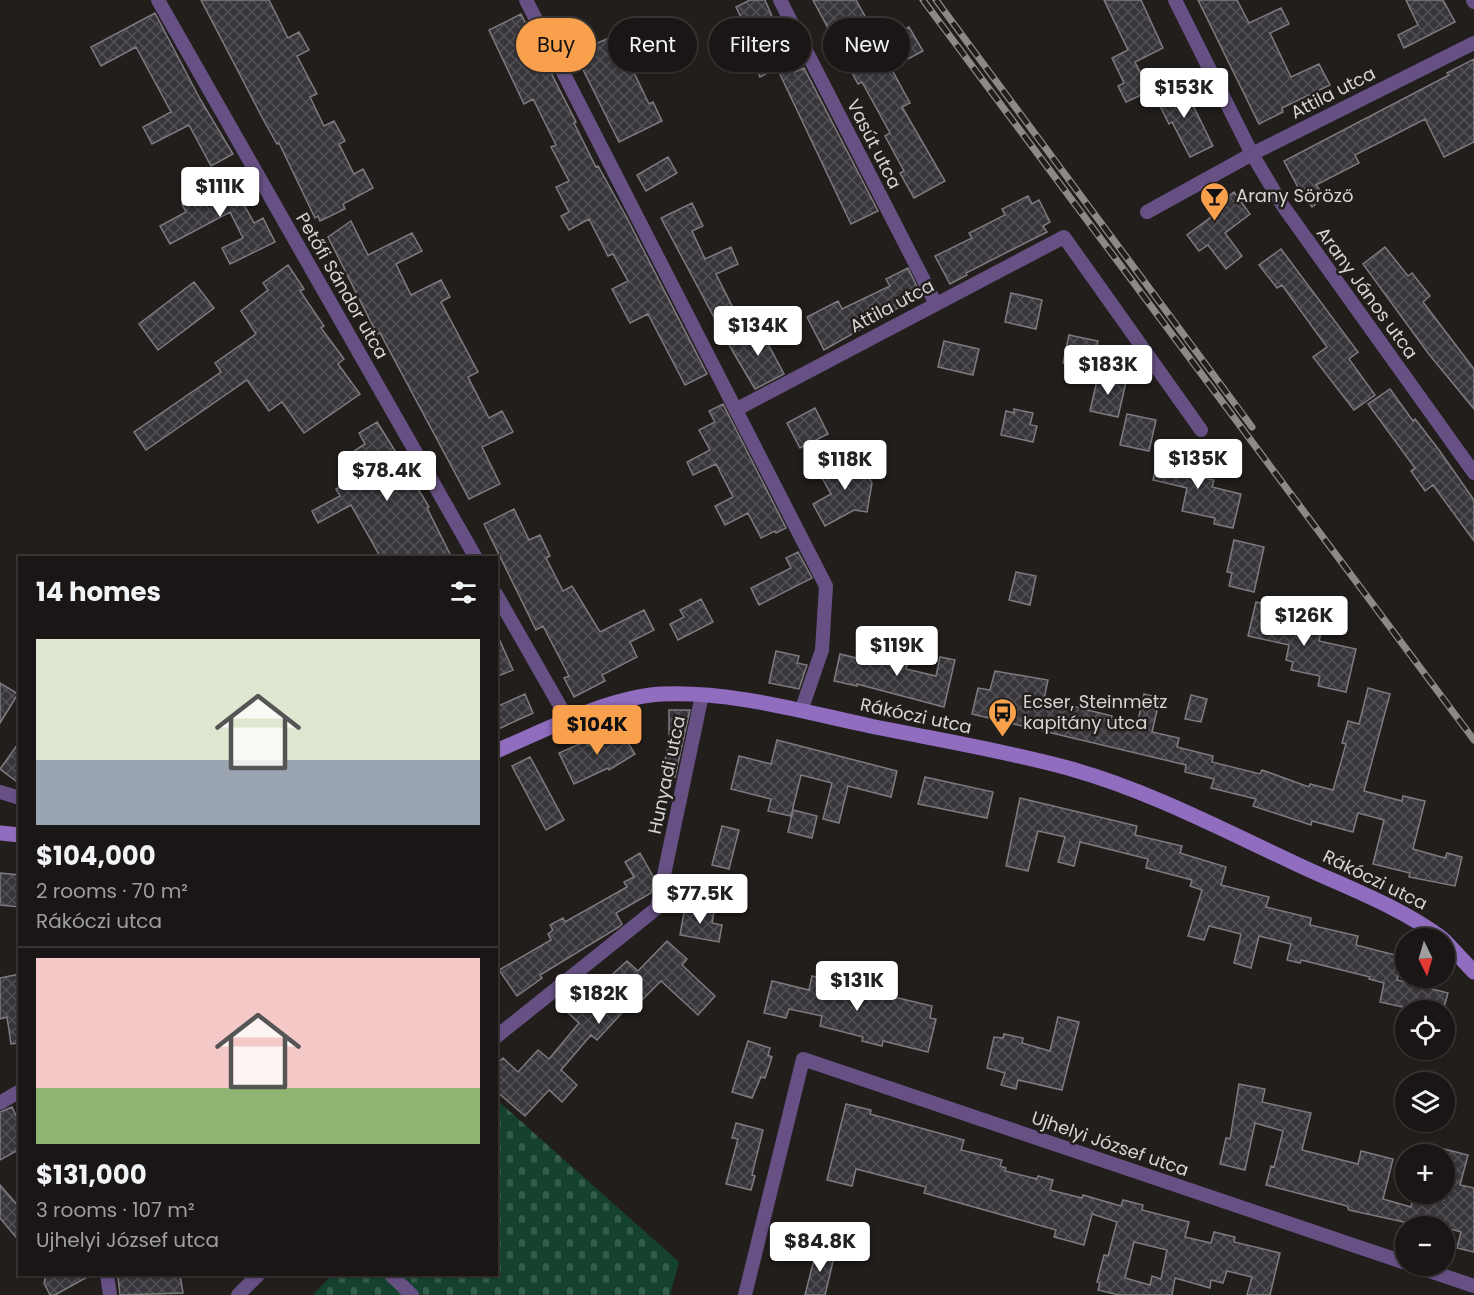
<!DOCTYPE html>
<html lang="en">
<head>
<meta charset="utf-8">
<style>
  :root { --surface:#1a1615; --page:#231f1e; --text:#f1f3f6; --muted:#9f9fa0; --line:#383534; --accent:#f8a04b }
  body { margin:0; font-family:Poppins,sans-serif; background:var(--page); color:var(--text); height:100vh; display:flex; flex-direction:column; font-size:22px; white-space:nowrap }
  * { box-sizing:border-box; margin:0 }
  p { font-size:20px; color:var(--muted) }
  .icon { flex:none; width:33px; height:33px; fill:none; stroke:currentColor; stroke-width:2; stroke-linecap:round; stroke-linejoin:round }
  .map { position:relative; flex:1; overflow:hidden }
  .panel { position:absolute; left:18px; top:556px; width:480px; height:720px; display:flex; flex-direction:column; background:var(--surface); border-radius:0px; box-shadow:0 2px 4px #0004,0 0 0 2px var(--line) }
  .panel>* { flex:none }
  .banner { position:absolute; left:516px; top:18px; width:570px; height:54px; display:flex; gap:12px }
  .needle { width:39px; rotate:175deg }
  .fabs { position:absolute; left:1395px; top:928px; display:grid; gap:12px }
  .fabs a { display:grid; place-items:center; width:60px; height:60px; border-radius:50%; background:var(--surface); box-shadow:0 2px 4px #0004,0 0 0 2px var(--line); font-size:30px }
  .price { position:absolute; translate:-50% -51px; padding:0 14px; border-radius:6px; background:#fff; color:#222; font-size:20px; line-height:39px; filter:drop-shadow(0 2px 3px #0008) }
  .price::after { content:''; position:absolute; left:50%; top:36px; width:18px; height:14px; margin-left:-9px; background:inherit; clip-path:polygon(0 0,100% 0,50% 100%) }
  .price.selected { background:var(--accent); color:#111 }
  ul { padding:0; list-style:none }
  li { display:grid; align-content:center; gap:12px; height:318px; padding:0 18px }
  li+li { border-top:2px solid var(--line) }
  li span { display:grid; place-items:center; height:186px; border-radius:0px; color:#555 }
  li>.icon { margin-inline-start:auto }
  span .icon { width:108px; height:108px; fill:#fffc; stroke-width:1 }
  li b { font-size:26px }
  h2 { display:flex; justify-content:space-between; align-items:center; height:72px; padding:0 18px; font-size:26px }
  .pill { padding:0 21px; border-radius:27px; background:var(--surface); box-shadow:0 2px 4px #0004,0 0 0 2px var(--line); font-size:21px; line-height:54px }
  .pill.selected { background:var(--accent); color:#111 }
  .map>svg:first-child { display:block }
  .cemetery { fill:url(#cemetery-stones) }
  .building { fill:url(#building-cross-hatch); stroke:#7d7b80; stroke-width:1.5; fill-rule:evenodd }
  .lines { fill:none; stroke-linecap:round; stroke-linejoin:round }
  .street { stroke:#675184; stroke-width:14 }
  .secondary { stroke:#916dbf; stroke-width:15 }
  .rail-casing { stroke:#8c8987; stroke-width:7 }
  .rail { stroke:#221e1c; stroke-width:4.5; stroke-dasharray:14; stroke-linecap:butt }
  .labels { text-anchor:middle; stroke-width:5; stroke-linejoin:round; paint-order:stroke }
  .street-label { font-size:18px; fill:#d7d4d3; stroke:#221e1c }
  .poi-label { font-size:18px; fill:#d7d4d3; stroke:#221e1c; text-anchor:start }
</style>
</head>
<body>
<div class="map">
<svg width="1474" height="1295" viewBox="0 0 1474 1295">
  <defs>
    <pattern id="cemetery-stones" width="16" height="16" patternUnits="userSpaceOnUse" patternTransform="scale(1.5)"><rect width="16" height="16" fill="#15422f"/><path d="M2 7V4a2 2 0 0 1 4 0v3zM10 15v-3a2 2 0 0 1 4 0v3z" fill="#365c4c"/></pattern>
    <pattern id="building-cross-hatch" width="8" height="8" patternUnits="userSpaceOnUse" patternTransform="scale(1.5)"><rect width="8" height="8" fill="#38363b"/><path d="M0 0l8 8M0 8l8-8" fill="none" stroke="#545256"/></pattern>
  </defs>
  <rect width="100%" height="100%" fill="#221e1c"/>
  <!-- cemetery -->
  <path class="cemetery" d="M497,1100l182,162 -9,33h-357l19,-20h164z"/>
  <!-- building -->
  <path class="building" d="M201,0h68l19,38 11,-6 10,18 -12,6 20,38 -7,3 14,29 10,-5 11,20 -6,3 15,30 9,-5 10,19 -30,16 2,5 -25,12 -2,-5 -3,2 -36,-75 -2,1 -13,-23z
    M750,0h15l9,21 -3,2 24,49 9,-4 74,143 -27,13 -74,-156 -17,9 -9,-19 8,-4 -23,-47z
    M813,0h43l24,43 29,-16 14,24 -32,17 19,35 -8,4 43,74 -31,17 -14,-25 4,-2 -19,-35 5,-3 -28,-51 -4,2z
    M1104,0h37l22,48 -28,14 15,29 -24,11 -8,-16 6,-3 -12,-25 16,-8z
    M1198,0h39l12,23 32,-15 8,16 -19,9 21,44 28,-13 11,21 -48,23 1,4 -24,12z
    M1406,0h37l12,22 -51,26 -6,-13 20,-10z
    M155,13l45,86 33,55 -22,12 -22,-41 -37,19 -9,-17 28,-15 -35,-65 -35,19 -10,-19z
    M521,14l55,108 -2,1 22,44 2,-1 29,52 80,156 -22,11 -37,-71 -18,9 -18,-34 16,-8 -15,-27 -5,2 -19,-37 -20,11 -8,-14 8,-4 -13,-25 13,-6 -18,-34 5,-2 -23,-46 -9,5 -35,-74z
    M577,18l14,28 18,-8 12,25 7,-3 21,44 4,-2 9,19 -43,21 -58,-117z
    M1474,59v83l-30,15 -19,-38 -70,36 4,8 -43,22 9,12 -13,10 -13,-18 -15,-28 165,-86 -2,-2z
    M1182,83l31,63 -23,11 -18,-35 -3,2 -14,-28z
    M668,157l9,16 -31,18 -9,-16z
    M226,171l28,52 9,-5 12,24 -45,22 -8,-16 21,-10 -13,-26 -60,32 -10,-18 26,-14 -4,-8 18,-10 -4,-7z
    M1234,192l16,22 -25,19 17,23 -16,13 -18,-24 -9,6 -12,-16 24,-18 -3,-5z
    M1028,196l4,8 7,-4 11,22 -7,4 4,6 -81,41 1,2 -17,9 -15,-28 37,-18 -3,-5 36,-18 -3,-6z
    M692,203l11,23 -11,5 13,28 26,-12 7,17 -22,10 19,38 -19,9 -55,-103z
    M351,221l17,34 44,-22 10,18 -26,13 15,31 30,-15 9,17 -9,5 37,70 -10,5 21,41 13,-7 11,21 -31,15 18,37 -31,15 -89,-166 -3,1 -49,-97z
    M1385,247l23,29 4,-3 18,23 -7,6 51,67v40l-46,-56 -65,-89z
    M1281,249l77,103 -9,7 26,36 -21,15 -41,-53 14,-10 -45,-62 -5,3 -18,-23z
    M288,265l16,24 -4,2 24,35 -3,2 23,31 -6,5 22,30 -56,39 -22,-31 -13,9 -22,-31 -101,70 -12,-18 87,-60 -6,-9 41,-29 -15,-23 27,-21 -5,-7z
    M908,268l13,27 -97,55 -17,-33 31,-16 4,8 48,-23 -4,-7z
    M194,282l20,26 -56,42 -19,-26z
    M1011,293l31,7 -6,29 -31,-7z
    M767,326l8,14 -7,4 16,30 -29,15 -26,-44z
    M1069,335l29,6 -6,28 -29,-6z
    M944,341l35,8 -6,26 -35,-8z
    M1098,376l28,6 -8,35 -28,-6z
    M1390,389l23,32 2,-2 24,31 35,50v41l-41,-56 -8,6 -14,-20 4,-3 -47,-64z
    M723,404l63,124 -10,5 -1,-2 -14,7 -13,-25 -23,12 -10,-19 18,-9 -17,-33 -23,11 -6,-13 23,-12 -11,-20 16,-8 -6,-11z
    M815,408l13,26 -28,14 -13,-25z
    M1014,409l19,4 -3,12 7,1 -4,16 -32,-7 5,-24 8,2z
    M1127,414l29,6 -7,31 -29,-6z
    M377,422l20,32 4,-2 11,18 -4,2 21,35 -2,1 25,50h-71l-30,-53 -33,18 -6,-12 28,-15 -4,-7 21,-12 -12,-20 20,-13 -6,-11z
    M1160,447l23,5 -5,20 36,8 -2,7 29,7 -8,34 -19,-4 1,-6 -33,-7 5,-23 -34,-8z
    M856,455l16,28 -5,29 -13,-2 -29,16 -12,-22 18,-10 -11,-20z
    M514,509l15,31 11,-5 10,21 -4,2 17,33 9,-5 28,46 44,-22 10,20 -24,12 7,15 -35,18 3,6 -31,16 -10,-19 5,-2 -26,-50 -7,4 -52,-106z
    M1234,540l30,7 -10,45 -25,-6 3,-13 -5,-1z
    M798,552l14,26 -53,27 -8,-17 40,-20 -5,-10z
    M1016,572l20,4 -6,29 -21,-5z
    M701,599l12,23 -35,18 -8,-16 14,-7 -4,-7z
    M1256,602l33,7 -3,16 35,8 -2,8 37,8 -10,43 -28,-6 2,-10 -29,-6 2,-8 -7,-2 3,-15 -41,-9z
    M496,632l17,38 -17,7z
    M881,648l29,7 -4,14 30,7 4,-19 15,3 -11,47 -87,-23v2l-23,-5 6,-27 37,9z
    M776,651l23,5 -2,7 10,2 -8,24 -30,-6z
    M995,671l53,9 -4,19 68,17 -1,3 26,6 7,-31 16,4 -8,34 27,6 -2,9 36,9 -1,6 48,12 2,-4 47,17 1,-3 23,6 13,-46 -4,-1 6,-22 11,3 9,-36 22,6 -26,97 38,10 1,-5 22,5 -12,48 32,9 2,-5 15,4 -7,29 -46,-9 1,-4 -37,-9 11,-44 -26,-7 -5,19 -41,-11 -1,4 -58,-19 3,-7 -45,-11 3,-9 -29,-7 1,-7 -214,-51 6,-26 12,2z
    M0,683l18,11 -18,29z
    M525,694l8,19 -37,17v-23z
    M1191,695l16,4 -6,23 -16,-3z
    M669,710h21l-15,67 -13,-3 9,-41 -2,1z
    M618,727l17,27 -26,16 -1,-2 -34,16 -15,-31 27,-12 2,5z
    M777,740l120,31 -6,26 -43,-11 -9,37 -16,-4 9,-36 -31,-8 -10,41 -23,-5 3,-12 -40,-10 8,-33 32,8z
    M20,741v43l-20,-15z
    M530,757l34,63 -18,10 -34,-64z
    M925,777l68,15 -6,26 -69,-14z
    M1020,798l117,28 -2,9 47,11 -2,7 46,14 -5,18 48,12 -3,10 45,11 -1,7 48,11 -2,9 47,12 -6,23 51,13 -5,18h-37l1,-3 -27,-6 4,-19 -15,-4 1,-2 -69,-17 -1,3 -13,-3 4,-16 -32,-8 -8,32 -17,-5 7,-29 -32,-8 -5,14 -16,-4 14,-46 -12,-4 2,-6 -46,-12 2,-9 -68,-17 -6,24 -16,-4 7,-25 -27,-6 -10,40 -22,-5z
    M793,810l24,6 -5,22 -24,-6z
    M722,826l17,4 -10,39 -17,-4z
    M640,853l14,25 -3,15 -35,20 6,11 -3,3 -79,48 2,3 -25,18 -18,-26 52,-30 -3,-6 5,-4 -3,-5 13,-7 2,4 62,-35 -3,-5 10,-5 -9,-15z
    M0,873l20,2v32l-20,-2z
    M685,907l29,5 -2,11 10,2 -3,17 -39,-7z
    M667,941l20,18 -5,6 33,31 -17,19 -37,-34 -25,25 -4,-4 -35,38 -6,-5 -30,35 16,15 -15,17 -13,-12 -24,26 -29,-25v-26l7,-7 15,14 20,-22 11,9 30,-36 -13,-12 13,-14 4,4 44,-40 11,10z
    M20,974v69l-9,1 -4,-27 -7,2v-41z
    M812,976l82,19v2l38,9 -2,12 6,1 -8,33 -45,-11 -1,5 -20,-5 1,-4 -43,-11 2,-10 -33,-7 -3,9 -22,-5 8,-32 37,9z
    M1058,1017l21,5 -17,68 -44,-10 -2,9 -15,-4 4,-12 -18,-5 7,-31 9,1 1,-4 19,4 -1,5 28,8z
    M748,1041l22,7 -2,7 4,2 -7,21 -4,-1 -9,21 -20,-6z
    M1239,1084l26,5 -3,13 49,11 -9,37 56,14 3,-13 32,8 -10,40 28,8 3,-13 30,6v-51l24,6 -8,30 14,3v64l-17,-4 4,-16 -17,-5h-33l-8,-2 1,-3 -55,-12 -2,-4 -81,-21 5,-19 3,1 9,-36 -28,-8 -10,47 -25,-6 6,-26 4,1z
    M846,1104l25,6 -1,4 94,26 -3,10 41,10 -2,6 6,2 -1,3 32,8 1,-3 15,4 -3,10 32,8 1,-3 38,11 2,-6 20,5 -1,5 47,12 -4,15 26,6 3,-11 21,5 -1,5 46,11 -10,42h-23l5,-18 -25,-6 -4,12 -12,-3 -1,8 -35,-10 -3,17h-53l-21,-5 2,-7 -3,-1 7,-27 4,1 9,-34 -25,-8 -8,31 -30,-8 2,-7 -132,-37 2,-6 -70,-18 -4,17 -25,-6zM1134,1242l33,8 -6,29 -9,-3 -2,9 -25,-7z
    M12,1107l8,17v25l-20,11v-48z
    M736,1123l27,7 -11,45 3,1 -4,14 -25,-6 12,-45 -6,-1z
    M0,1185l20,23v34l-20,-24z
    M817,1248l18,5 -10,42h-20z
    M46,1275h45l-36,20h-5l-6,-12z
    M133,1275h47l3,18 -63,2 -2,-18z"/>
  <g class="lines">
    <!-- street -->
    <path class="street" d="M158,0l318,558
      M526,0l300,586 -4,64 -21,61
      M780,0l156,304
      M1175,0l77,154 31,52 191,267
      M1473,0l1,2
      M1147,212l105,-58 222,-111
      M737,409l327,-172 137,193
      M496,594l72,126
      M0,792l20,6
      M496,1037l161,-129 45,-213
      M0,1103l20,-12
      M1415,1266l59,20
      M107,1275l3,20
      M391,1275l21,20
      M238,1295l20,-20
      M745,1295l58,-236 603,204"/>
    <!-- secondary -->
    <path class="secondary" d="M496,751c50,-21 112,-54 166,-57 69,-3 138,17 204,31 67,14 136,25 202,43 83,23 159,64 237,100 46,21 97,40 138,71
      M0,833l20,2
      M1444,940l30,32"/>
    <defs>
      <path id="rail" d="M923,0l551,740
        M936,0l316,427"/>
    </defs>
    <!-- rail casing -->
    <use href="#rail" class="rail-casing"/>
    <!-- rail -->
    <use href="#rail" class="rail"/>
  </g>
  <!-- icons -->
  <defs>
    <symbol id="bar-pin" viewBox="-11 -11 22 30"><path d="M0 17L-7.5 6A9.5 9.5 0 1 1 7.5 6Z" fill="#f8a04b" stroke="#221e1c"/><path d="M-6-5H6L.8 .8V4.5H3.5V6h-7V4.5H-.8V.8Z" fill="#111"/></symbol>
    <symbol id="bus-pin" viewBox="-11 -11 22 30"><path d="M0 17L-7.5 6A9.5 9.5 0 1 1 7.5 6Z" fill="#f8a04b" stroke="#221e1c"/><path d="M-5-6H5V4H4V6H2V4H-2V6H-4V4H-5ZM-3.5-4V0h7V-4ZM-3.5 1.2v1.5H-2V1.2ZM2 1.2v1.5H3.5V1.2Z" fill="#111"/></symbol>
  </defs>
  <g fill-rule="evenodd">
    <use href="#bar-pin" x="1198" y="180" width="33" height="45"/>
    <use href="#bus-pin" x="986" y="696" width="33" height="45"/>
  </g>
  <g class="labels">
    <!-- street labels -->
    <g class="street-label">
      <text transform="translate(1333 93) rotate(-27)" y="6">Attila utca</text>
      <text transform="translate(874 144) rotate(63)" y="6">Vasút utca</text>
      <text transform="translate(342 286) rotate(60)" y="6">Petőfi Sándor utca</text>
      <text transform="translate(1367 293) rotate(54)" y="6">Arany János utca</text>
      <text transform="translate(892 306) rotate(-28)" y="6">Attila utca</text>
      <text transform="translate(916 716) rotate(12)" y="6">Rákóczi utca</text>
      <text transform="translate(667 775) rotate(-78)" y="6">Hunyadi utca</text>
      <text transform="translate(1375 880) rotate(26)" y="6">Rákóczi utca</text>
      <text transform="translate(1110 1144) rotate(19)" y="6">Ujhelyi József utca</text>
    </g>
    <!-- poi labels -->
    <g class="poi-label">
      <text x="1236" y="202">Arany Söröző</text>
      <text x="1023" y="708">Ecser, Steinmetz<tspan x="1023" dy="21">kapitány utca</tspan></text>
    </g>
  </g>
</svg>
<div class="fabs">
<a><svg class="needle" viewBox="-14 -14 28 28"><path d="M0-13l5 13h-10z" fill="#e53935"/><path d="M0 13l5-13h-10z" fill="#9f9fa0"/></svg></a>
<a><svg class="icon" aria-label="locate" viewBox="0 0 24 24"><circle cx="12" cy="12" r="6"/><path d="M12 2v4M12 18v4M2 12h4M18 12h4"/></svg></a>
<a><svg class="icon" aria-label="layers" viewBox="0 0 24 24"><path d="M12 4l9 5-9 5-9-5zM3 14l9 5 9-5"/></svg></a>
<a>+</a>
<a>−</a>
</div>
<b class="price" style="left:1184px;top:119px">$153K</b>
<b class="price" style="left:220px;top:218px">$111K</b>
<b class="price" style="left:758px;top:357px">$134K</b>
<b class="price" style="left:1108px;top:396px">$183K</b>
<b class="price" style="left:1198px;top:490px">$135K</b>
<b class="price" style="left:845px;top:491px">$118K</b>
<b class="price" style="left:387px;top:502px">$78.4K</b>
<b class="price" style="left:1304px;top:647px">$126K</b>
<b class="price" style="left:897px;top:677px">$119K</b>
<b class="price selected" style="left:597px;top:756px">$104K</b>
<b class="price" style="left:700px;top:925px">$77.5K</b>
<b class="price" style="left:857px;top:1012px">$131K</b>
<b class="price" style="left:599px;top:1025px">$182K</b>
<b class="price" style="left:820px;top:1273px">$84.8K</b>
<div class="banner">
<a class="pill selected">Buy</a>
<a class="pill">Rent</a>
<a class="pill">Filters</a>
<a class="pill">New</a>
</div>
<section class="panel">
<h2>14 homes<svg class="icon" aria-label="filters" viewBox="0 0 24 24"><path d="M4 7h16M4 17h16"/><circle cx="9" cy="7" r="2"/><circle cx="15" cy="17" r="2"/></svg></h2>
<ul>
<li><span style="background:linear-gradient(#dfe7d0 65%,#9aa5b1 0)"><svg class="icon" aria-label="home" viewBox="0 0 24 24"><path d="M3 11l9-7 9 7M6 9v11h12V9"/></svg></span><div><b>$104,000</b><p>2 rooms · 70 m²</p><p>Rákóczi utca</p></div></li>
<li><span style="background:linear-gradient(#f6c9c9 70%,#8fb573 0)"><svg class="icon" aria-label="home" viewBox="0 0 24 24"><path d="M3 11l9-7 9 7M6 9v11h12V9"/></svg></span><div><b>$131,000</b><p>3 rooms · 107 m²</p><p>Ujhelyi József utca</p></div></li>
</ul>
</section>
</div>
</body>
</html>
